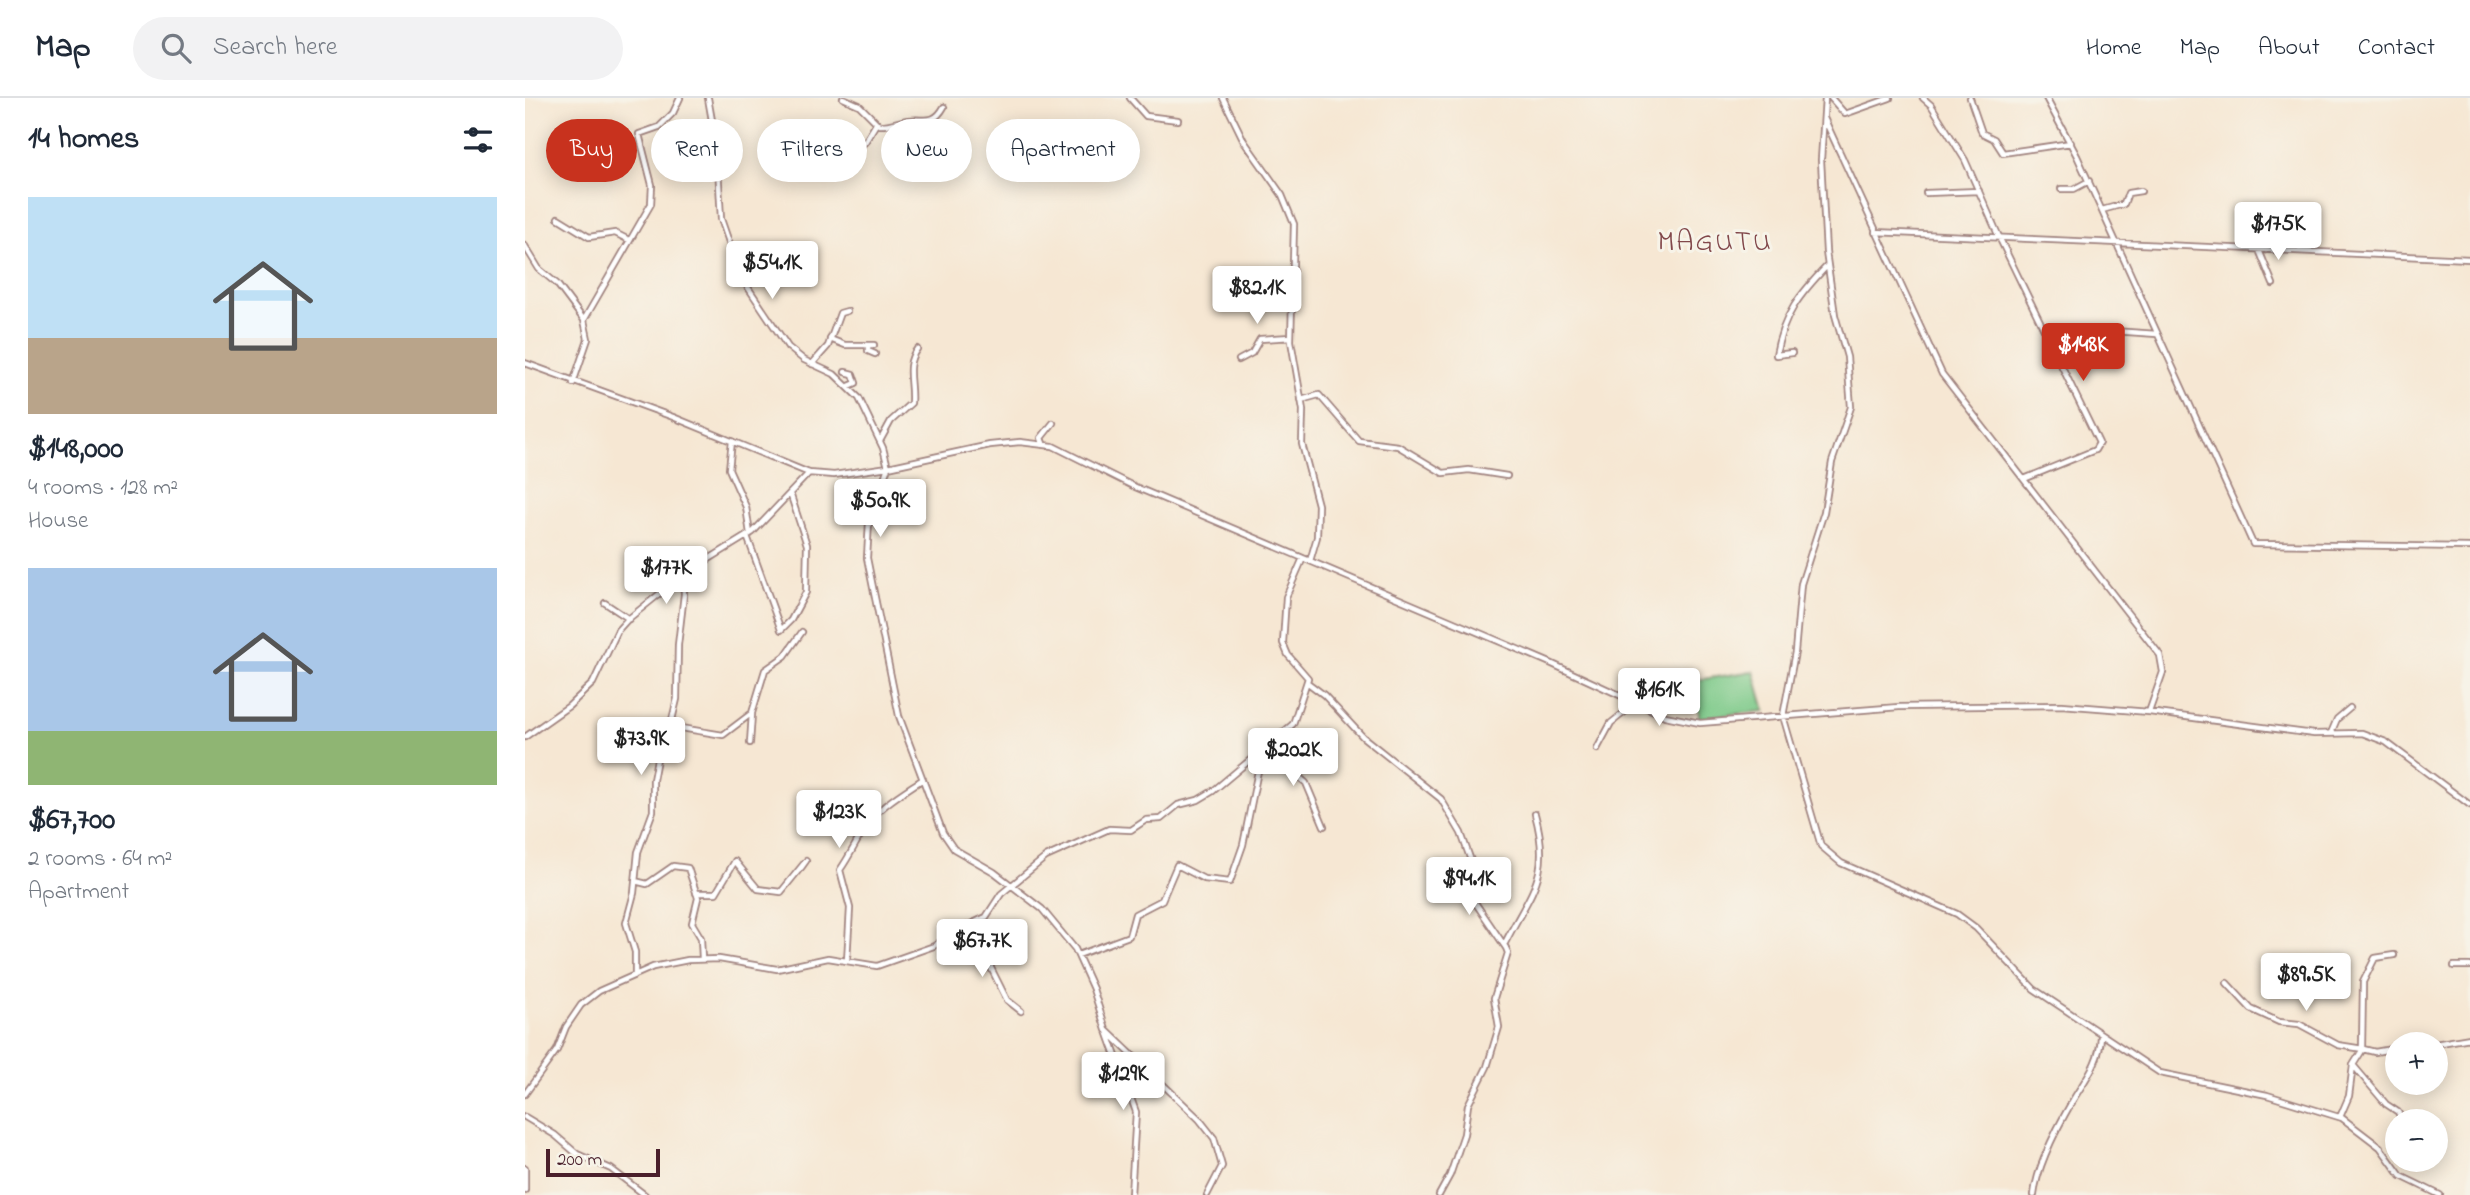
<!DOCTYPE html>
<html lang="en">
<head>
<meta charset="utf-8">
<style>
  :root { --surface:#fff; --page:#f2f2f3; --text:#1f2937; --muted:#747a83; --line:#e0e1e3; --accent:#c8321e }
  body { margin:0; font-family:"Indie Flower",sans-serif; background:var(--page); color:var(--text); height:100vh; display:flex; flex-direction:column; font-size:26px; white-space:nowrap }
  * { box-sizing:border-box; margin:0 }
  p { font-size:23px; color:var(--muted) }
  .icon { flex:none; width:38px; height:38px; fill:none; stroke:currentColor; stroke-width:2; stroke-linecap:round; stroke-linejoin:round }
  .map { position:relative; flex:1; overflow:hidden }
  .drawer { display:flex; flex-direction:column; background:var(--surface); width:525px }
  .drawer>* { flex:none }
  .top-card { position:absolute; left:21px; top:21px; width:665px; height:63px; display:flex; gap:14px }
  .tools { position:absolute; left:1860px; top:934px; display:grid; gap:14px }
  .tools a { display:grid; place-items:center; width:63px; height:63px; border-radius:50%; background:var(--surface); box-shadow:0 4px 18px #0003; font-size:35px }
  .scale { position:absolute; left:21px; bottom:18px; width:114px; box-sizing:border-box; padding-left:7px; border:4px solid #4a1f2b; border-top:0; font-size:19px; line-height:24px; white-space:nowrap; color:#4a1f2b; -webkit-text-stroke:5px #f7f3e8; paint-order:stroke }
  .price { position:absolute; translate:-50% -60px; padding:0 16px; border-radius:7px; background:#fff; color:#222; font-size:23px; line-height:46px; filter:drop-shadow(0 2px 4px #0008) }
  .price::after { content:''; position:absolute; left:50%; top:42px; width:21px; height:16px; margin-left:-10px; background:inherit; clip-path:polygon(0 0,100% 0,50% 100%) }
  .price.current { background:var(--accent); color:#fff }
  ul { padding:0; list-style:none }
  li { display:grid; align-content:center; gap:14px; height:371px; padding:0 28px }
  li span { display:grid; place-items:center; height:217px; border-radius:0px; color:#555 }
  li>.icon { margin-inline-start:auto }
  span .icon { width:126px; height:126px; fill:#fffc; stroke-width:1 }
  li b { font-size:30px }
  h2 { display:flex; justify-content:space-between; align-items:center; height:84px; padding:0 28px; font-size:30px }
  .chip { padding:0 24px; border-radius:32px; background:var(--surface); box-shadow:0 4px 18px #0003; font-size:24px; line-height:63px }
  .chip.current { background:var(--accent); color:#fff }
  header { display:flex; align-items:center; gap:42px; box-sizing:border-box; height:98px; padding:0 35px; background:var(--surface); border-bottom:2px solid var(--line) }
  header strong { font-size:33px }
  nav { display:flex; gap:38px; margin-inline-start:auto; font-size:24px }
  .search { width:490px; height:63px; background:var(--page); display:flex; align-items:center; gap:18px; box-sizing:border-box; padding:0 24px; border-radius:38px; color:var(--muted); font-size:26px }
  main { display:flex; flex:1; min-height:0 }
  .map>svg:first-child { display:block }
  .green { fill:#7cc988; stroke:#63745a; stroke-width:2 }
  .lines { fill:none; stroke-linecap:round; stroke-linejoin:round }
  .minor-casing { stroke:#a0837f; stroke-width:8 }
  .minor { stroke:#fff; stroke-width:4.5 }
  .labels { text-anchor:middle; stroke-width:6; stroke-linejoin:round; paint-order:stroke }
  .quarter-label { font-size:28px; letter-spacing:2px; fill:#82484b; stroke:#f7f3e8 }
</style>
</head>
<body>
<header>
<strong>Map</strong>
<div class="search"><svg class="icon" aria-label="search" viewBox="0 0 24 24"><circle cx="10" cy="10" r="6"/><path d="M15 15l6 6"/></svg>Search here</div>
<nav><a>Home</a><a>Map</a><a>About</a><a>Contact</a></nav>
</header>
<main>
<section class="drawer">
<h2>14 homes<svg class="icon" aria-label="filters" viewBox="0 0 24 24"><path d="M4 7h16M4 17h16"/><circle cx="9" cy="7" r="2"/><circle cx="15" cy="17" r="2"/></svg></h2>
<ul>
<li><span style="background:linear-gradient(#bfe0f5 65%,#b9a48a 0)"><svg class="icon" aria-label="home" viewBox="0 0 24 24"><path d="M3 11l9-7 9 7M6 9v11h12V9"/></svg></span><div><b>$148,000</b><p>4 rooms · 128 m²</p><p>House</p></div></li>
<li><span style="background:linear-gradient(#a9c7e8 75%,#8fb573 0)"><svg class="icon" aria-label="home" viewBox="0 0 24 24"><path d="M3 11l9-7 9 7M6 9v11h12V9"/></svg></span><div><b>$67,700</b><p>2 rooms · 64 m²</p><p>Apartment</p></div></li>
</ul>
</section>
<div class="map">
<svg width="1945" height="1097" viewBox="0 0 1945 1097">
  <rect width="100%" height="100%" fill="#f7f3e8"/>
  <filter id="ink" filterUnits="userSpaceOnUse"><feTurbulence type="fractalNoise" baseFrequency=".0143" numOctaves="2"/><feDisplacementMap in="SourceGraphic" scale="14" xChannelSelector="R" yChannelSelector="G"/><feConvolveMatrix kernelMatrix="1 2 1 2 8 2 1 2 1" color-interpolation-filters="sRGB"/></filter>
  <filter id="wash" filterUnits="userSpaceOnUse"><feTurbulence type="fractalNoise" baseFrequency=".00686" numOctaves="4" result="noise"/><feDisplacementMap in="SourceGraphic" scale="28" xChannelSelector="R" yChannelSelector="G"/><feGaussianBlur stdDeviation="1.57" result="paint"/><feColorMatrix in="noise" values="0 0 0 0 0 0 0 0 0 0 0 0 0 0 0 0 0 1.4 0 .05"/><feComposite in="paint" operator="in"/></filter>
  <g filter="url(#wash)">
    <rect width="100%" height="100%" fill="#f6e7d3"/>
    <!-- green -->
    <path class="green" d="M1229,573l11,40 -66,7 -2,-38z"/>
  </g>
  <g filter="url(#ink)">
    <g class="lines">
      <defs>
        <path id="minor" d="M183,0l9,51 4,70 20,58 47,70 16,13 30,14 25,24 24,50 5,19 102,-22 30,-3 33,4 80,40 415,176 117,54 35,7 199,-16 163,-2 87,7 165,22 48,-1 24,9 84,63
          M318,0l16,7 20,20c10,1 19,-4 29,-5 17,-2 26,5 36,-13
          M605,0l16,18 32,4
          M698,0l21,43 38,54 12,29 -3,117 12,69 -1,34 16,61 -1,32 -7,24
          M1300,0l-4,62 5,92 9,63 12,42 4,50 -19,55 -8,50 -23,72 -6,68 -12,64 38,130 20,17 116,51 19,14 58,61 126,84 107,22 75,23 38,29 21,29 39,19
          M1306,0l14,16 45,-16
          M1398,0l8,7 34,55 34,77 100,206 -4,7 -71,29
          M1445,0l12,35 12,6 9,14 68,-10
          M1521,0l31,58 176,388 217,3
          M1299,20l118,256 218,281 3,17 -14,40
          M330,53l10,-9 11,-18
          M1536,91h13l15,-8
          M1401,95l53,-2
          M1727,110v12l14,30
          M1577,112l22,-6 4,-11 13,-2
          M33,120l31,19 26,-4 14,7
          M1350,134l595,27
          M0,148l14,23 18,15 27,36 4,19 -15,44
          M1734,152l14,34
          M59,222l67,-116 1,-19 -13,-51 20,-7 14,-14 7,-15
          M1573,232l59,4
          M305,241l15,6h29
          M343,247v6l7,3
          M1267,255l-16,2c7,-40 24,-61 51,-89
          M714,262l13,-7 8,-14 31,-2
          M0,265l148,54 136,56 25,2 54,-8 -19,55 -2,36 32,158 44,117 11,16 40,23 48,37 33,40 18,40 13,41 93,89 15,19 8,28 -15,29
          M287,266l16,-18 12,-33 7,-2
          M320,274l8,2 3,9 -7,3
          M776,302l18,-5 40,46 39,5 45,27 26,-3 38,6
          M207,343l-3,28 17,38 4,27
          M355,343l11,-20 20,-18c2,-20 -7,-37 6,-54
          M518,345l-2,-5 12,-15
          M222,438l34,94 10,-10 15,-28 1,-47 -16,-49
          M80,505l24,16
          M783,585l16,12 39,42 78,62 20,34 9,25 4,13 -2,27 34,50 2,5 -14,45 5,29 -12,40 -19,38 -4,29 -14,41 -11,20
          M144,628l54,9 29,-22 13,-43 20,-14 17,-24
          M1806,635l6,-14 13,-11
          M0,639l44,-31 24,-23 25,-53 9,-10 56,-45 70,-43 56,-59
          M225,645l2,-29
          M741,650l40,35 18,43
          M1072,651l14,-26 25,-20
          M110,783l12,3 26,-18 15,2 10,30 -6,25 9,15 1,21
          M171,795h20l19,-32 23,28 23,3 25,-31 -5,7
          M445,827l17,22 4,21 16,32 14,11
          M980,845c26,-52 47,-67 30,-129
          M553,857l51,-19 6,-22 27,-14 15,-35 27,14 26,3 13,-37 19,-94
          M322,863l3,-53 -10,-38c10,-14 17,-30 26,-44 13,-20 38,-34 57,-47
          M1929,868h16
          M110,877v-23l-9,-29 8,-30 4,-41 15,-41v-31l7,-37 12,-23 5,-21 1,-54 6,-51 -1,-19
          M1702,885l24,26 28,13 20,2 39,21 25,4 -10,16 -4,31 -9,21
          M582,933l29,81 -5,83
          M1904,947l41,-7
          M1837,951l1,-67 12,-24 19,-3
          M1838,951l12,3 22,-4
          M1828,967l33,39 12,8 5,10
          M0,996l32,-44 9,-23 15,-22 18,-14 54,-24 35,-7 31,-1 58,10 51,-11 49,8 57,-20 24,-16 28,-13 15,-23 45,-37 63,-28 22,1 15,-10 15,-1 17,-14 20,-5 15,-9 80,-67 15,-46 -20,-23 -5,-12 3,-46 17,-39
          M0,1019l30,18 22,19 34,15 34,26
          M0,1070v22
          M1509,1097c3,-30 24,-69 39,-95 13,-22 27,-38 28,-64"/>
      </defs>
      <!-- minor casing -->
      <use href="#minor" class="minor-casing"/>
      <!-- minor -->
      <use href="#minor" class="minor"/>
    </g>
  </g>
  <g class="labels">
    <!-- quarter labels -->
    <g class="quarter-label">
      <text x="1190" y="152">MAGUTU</text>
    </g>
  </g>
</svg>
<div class="tools">
<a>+</a>
<a>−</a>
</div>
<div class="scale">200 m</div>
<b class="price" style="left:1753px;top:164px">$175K</b>
<b class="price" style="left:247px;top:203px">$54.1K</b>
<b class="price" style="left:732px;top:228px">$82.1K</b>
<b class="price current" style="left:1558px;top:285px">$148K</b>
<b class="price" style="left:355px;top:441px">$50.9K</b>
<b class="price" style="left:141px;top:508px">$177K</b>
<b class="price" style="left:1134px;top:630px">$161K</b>
<b class="price" style="left:116px;top:679px">$73.9K</b>
<b class="price" style="left:768px;top:690px">$202K</b>
<b class="price" style="left:314px;top:752px">$123K</b>
<b class="price" style="left:944px;top:819px">$94.1K</b>
<b class="price" style="left:457px;top:881px">$67.7K</b>
<b class="price" style="left:1781px;top:915px">$89.5K</b>
<b class="price" style="left:598px;top:1014px">$129K</b>
<div class="top-card">
<a class="chip current">Buy</a>
<a class="chip">Rent</a>
<a class="chip">Filters</a>
<a class="chip">New</a>
<a class="chip">Apartment</a>
</div>
</div>
</main>
</body>
</html>
